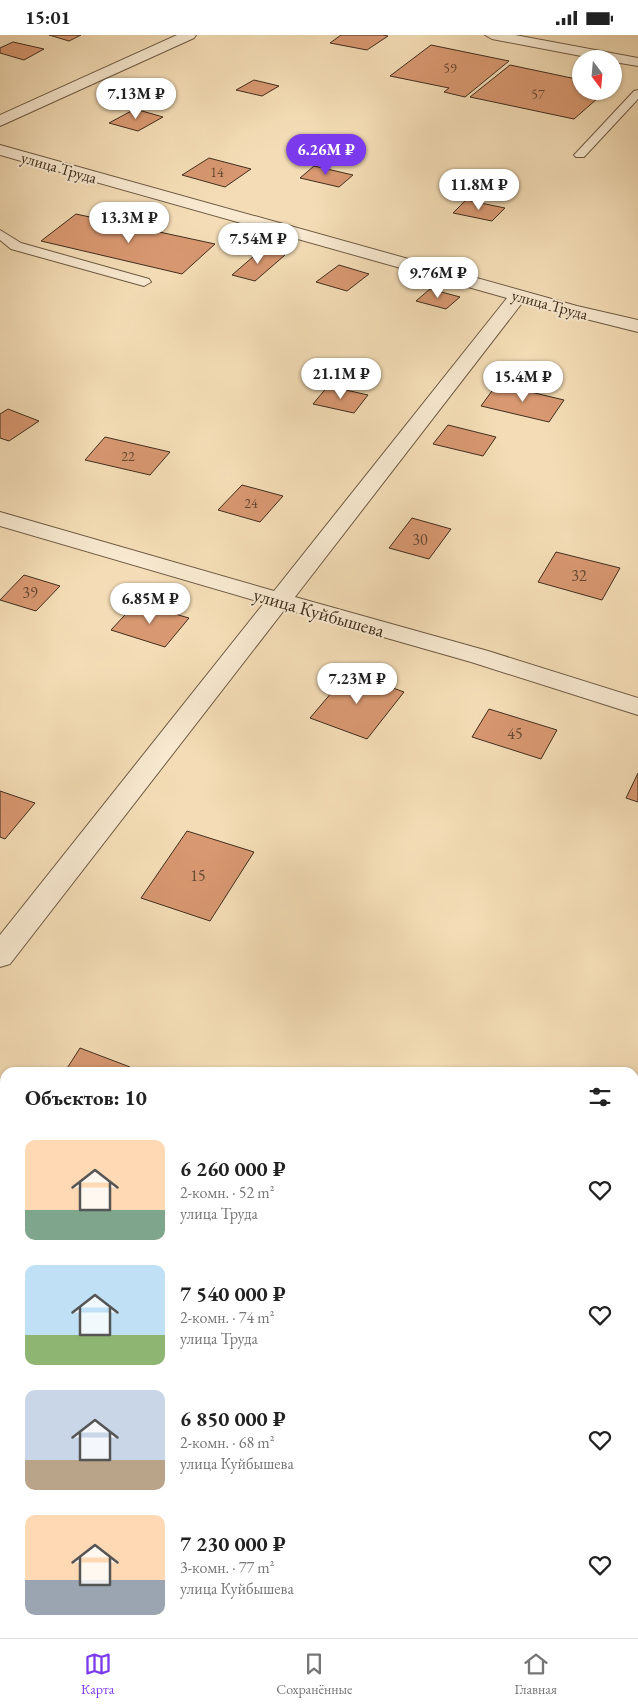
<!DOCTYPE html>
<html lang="ru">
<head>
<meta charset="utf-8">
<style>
  :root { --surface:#fff; --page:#f2f2f2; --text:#222; --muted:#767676; --line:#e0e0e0; --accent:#7c3aed }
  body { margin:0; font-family:"EB Garamond",serif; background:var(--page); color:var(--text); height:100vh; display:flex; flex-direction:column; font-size:19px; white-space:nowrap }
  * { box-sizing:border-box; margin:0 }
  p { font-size:16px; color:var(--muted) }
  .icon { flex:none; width:28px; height:28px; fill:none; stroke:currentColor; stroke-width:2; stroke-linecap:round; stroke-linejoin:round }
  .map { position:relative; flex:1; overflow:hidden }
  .sheet { position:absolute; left:0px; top:1032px; width:639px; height:571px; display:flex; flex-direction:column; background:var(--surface); border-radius:15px 15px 0 0; box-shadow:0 1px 4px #0004 }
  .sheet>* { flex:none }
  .needle { width:32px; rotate:164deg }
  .controls { position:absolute; left:572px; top:15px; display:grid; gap:10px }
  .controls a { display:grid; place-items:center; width:50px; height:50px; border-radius:50%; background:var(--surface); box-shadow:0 1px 4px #0004; font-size:25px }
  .price { position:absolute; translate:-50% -42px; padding:0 11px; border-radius:18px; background:#fff; color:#222; font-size:16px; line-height:32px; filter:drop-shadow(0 1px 2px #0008) }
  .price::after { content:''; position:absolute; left:50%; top:30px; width:15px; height:11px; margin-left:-8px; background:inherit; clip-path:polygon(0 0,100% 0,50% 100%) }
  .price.on { background:var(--accent); color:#fff }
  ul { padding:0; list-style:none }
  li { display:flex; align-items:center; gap:15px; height:125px; padding:0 25px }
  li span { display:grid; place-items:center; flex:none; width:140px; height:100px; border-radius:10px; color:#555 }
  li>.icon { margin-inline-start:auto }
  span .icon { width:60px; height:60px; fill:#fffc; stroke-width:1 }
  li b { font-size:21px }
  h2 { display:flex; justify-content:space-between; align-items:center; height:60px; padding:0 25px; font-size:21px }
  .status { display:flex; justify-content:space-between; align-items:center; height:35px; padding:0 25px; background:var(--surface); direction:ltr }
  .status svg { height:14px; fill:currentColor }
  .tabs { display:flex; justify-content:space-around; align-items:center; height:70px; border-top:1px solid var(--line); background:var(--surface); font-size:14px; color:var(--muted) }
  .tabs a { display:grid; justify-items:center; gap:2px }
  .tabs .on { color:var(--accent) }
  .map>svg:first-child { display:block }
  .building { fill:#d89871; stroke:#402e1d }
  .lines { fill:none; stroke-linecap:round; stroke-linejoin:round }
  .service-casing { stroke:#6d5a43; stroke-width:2 }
  .minor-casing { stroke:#6d5a43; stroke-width:2 }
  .tertiary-casing { stroke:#6d5a43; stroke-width:2 }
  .service { fill:#f8e9d0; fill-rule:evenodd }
  .minor { fill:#f8e9d0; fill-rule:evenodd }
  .tertiary { fill:#f8e9d0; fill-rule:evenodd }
  .labels { text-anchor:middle; stroke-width:4; stroke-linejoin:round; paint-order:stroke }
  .far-number-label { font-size:14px; fill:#664832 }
  .far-street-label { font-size:16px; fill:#402e1d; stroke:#f8e9d0 }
  .number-label { font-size:16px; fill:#664832 }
  .street-label { font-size:19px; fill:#402e1d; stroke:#f8e9d0 }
</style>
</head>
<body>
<div class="status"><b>15:01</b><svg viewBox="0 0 49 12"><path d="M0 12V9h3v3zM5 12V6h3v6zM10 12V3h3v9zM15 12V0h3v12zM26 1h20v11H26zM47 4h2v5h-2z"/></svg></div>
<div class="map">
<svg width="638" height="1603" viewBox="0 0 638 1603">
  <rect width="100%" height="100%" fill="#f4ddb6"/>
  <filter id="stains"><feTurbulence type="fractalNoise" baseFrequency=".004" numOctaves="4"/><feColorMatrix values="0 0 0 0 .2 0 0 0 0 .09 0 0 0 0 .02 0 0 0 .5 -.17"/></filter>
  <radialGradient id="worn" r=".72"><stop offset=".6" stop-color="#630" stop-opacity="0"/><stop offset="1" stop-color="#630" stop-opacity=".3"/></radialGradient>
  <!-- building -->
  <path class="building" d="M49,0h32l-12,6z
    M341,0h42l5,1 -21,14 -37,-7z
    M13,7l31,7 -20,11 -24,-7v-5z
    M431,10l78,16 -44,36 -21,-5 5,-4 -59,-12z
    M510,30l71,15v11h25l-32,28 -104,-22z
    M254,45l25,6 -17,10 -26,-6z
    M135,74l28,8 -25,14 -29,-8z
    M209,123l42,11 -26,18 -43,-12z
    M314,131l39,9 -14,12 -39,-9z
    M466,165l39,8 -13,13 -39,-8z
    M76,179l139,30 -33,30 -141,-33z
    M262,214l23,6 -30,26 -23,-6z
    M339,230l30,9 -22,17 -31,-9z
    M430,254l30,8 -14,12 -30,-8z
    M497,349l67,16 -15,22 -68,-16z
    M328,351l40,9 -14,18 -41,-9z
    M8,374l31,12 -30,20 -9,-3v-24z
    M448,390l48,12 -13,19 -50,-12z
    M105,402l65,15 -20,23 -65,-15z
    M242,450l41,11 -23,26 -42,-12z
    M412,483l39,11 -22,30 -40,-11z
    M556,517l64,16 -18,32 -64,-18z
    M24,540l36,11 -24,25 -36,-11z
    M136,568l53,15 -24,29 -54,-17z
    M349,637l55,20 -37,47 -57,-21z
    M489,674l68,21 -16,29 -69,-22z
    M638,738v29l-12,-4z
    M0,756l35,12 -30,36 -5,-2z
    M187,796l67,21 -44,69 -69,-23z
    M80,1013l50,19 -4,6h-62z"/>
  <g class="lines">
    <defs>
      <path id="service" d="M638,55v9l-54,58h-8l-2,-2 2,-2 58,-62z
        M0,195l21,13 128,36 2,3 -7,4 -133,-37 -11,-9z"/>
      <path id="minor" d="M177,0h19l-2,3 -194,88v-11z
        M0,110l577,161 61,14v12l-116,-29 -227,294 193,54 150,47v17l-167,-53 -186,-53 -275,355 -10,3v-32l264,-332 -264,-77v-14l274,79 233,-293 -507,-143z
        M0,1167l5,1v30l-5,-1z
        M634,1365l4,1v37l-4,-1z"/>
      <path id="tertiary" d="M485,0h30l123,23v8l-24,-4v-3h-17l-105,-20z"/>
    </defs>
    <!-- service casing -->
    <use href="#service" class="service-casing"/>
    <!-- minor casing -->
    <use href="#minor" class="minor-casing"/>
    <!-- tertiary casing -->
    <use href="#tertiary" class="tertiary-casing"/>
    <!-- service -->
    <use href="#service" class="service"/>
    <!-- minor -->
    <use href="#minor" class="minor"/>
    <!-- tertiary -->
    <use href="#tertiary" class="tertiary"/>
  </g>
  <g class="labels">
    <!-- far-number labels -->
    <g class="far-number-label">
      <text x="450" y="38">59</text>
      <text x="538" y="64">57</text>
      <text x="217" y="142">14</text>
      <text x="128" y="426">22</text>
      <text x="251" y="473">24</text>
    </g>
    <!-- far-street labels -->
    <g class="far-street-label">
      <text transform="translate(59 132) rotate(16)" y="6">улица Труда</text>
      <text transform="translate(550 269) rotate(15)" y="6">улица Труда</text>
    </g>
    <!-- number labels -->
    <g class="number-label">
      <text x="420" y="510">30</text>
      <text x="579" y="546">32</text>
      <text x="30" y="563">39</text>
      <text x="515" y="704">45</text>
      <text x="198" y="846">15</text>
    </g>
    <!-- street labels -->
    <g class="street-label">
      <text transform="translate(319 577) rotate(16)" y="7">улица Куйбышева</text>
    </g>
  </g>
  <rect width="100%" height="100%" filter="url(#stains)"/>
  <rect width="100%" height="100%" fill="url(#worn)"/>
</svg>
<div class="controls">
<a><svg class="needle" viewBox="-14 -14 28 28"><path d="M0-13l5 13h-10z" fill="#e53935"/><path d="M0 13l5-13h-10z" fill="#767676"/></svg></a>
</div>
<b class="price" style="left:136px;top:85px">7.13M ₽</b>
<b class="price on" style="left:326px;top:141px">6.26M ₽</b>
<b class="price" style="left:479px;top:176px">11.8M ₽</b>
<b class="price" style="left:129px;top:209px">13.3M ₽</b>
<b class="price" style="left:258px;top:230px">7.54M ₽</b>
<b class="price" style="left:438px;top:264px">9.76M ₽</b>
<b class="price" style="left:341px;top:365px">21.1M ₽</b>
<b class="price" style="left:523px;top:368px">15.4M ₽</b>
<b class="price" style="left:150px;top:590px">6.85M ₽</b>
<b class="price" style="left:357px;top:670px">7.23M ₽</b>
<section class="sheet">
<h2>Объектов: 10<svg class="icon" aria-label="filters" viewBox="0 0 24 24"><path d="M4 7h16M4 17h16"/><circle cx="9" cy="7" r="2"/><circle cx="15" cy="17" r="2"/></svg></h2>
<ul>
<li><span style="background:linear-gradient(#ffd9b3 70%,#7fa58c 0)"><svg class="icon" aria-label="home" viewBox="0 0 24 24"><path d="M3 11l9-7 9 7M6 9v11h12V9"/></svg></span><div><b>6 260 000 ₽</b><p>2-комн. · 52 m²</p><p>улица Труда</p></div><svg class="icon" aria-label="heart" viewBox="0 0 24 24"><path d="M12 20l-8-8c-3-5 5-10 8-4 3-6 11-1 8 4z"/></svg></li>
<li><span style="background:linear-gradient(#bfe0f5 70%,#8fb573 0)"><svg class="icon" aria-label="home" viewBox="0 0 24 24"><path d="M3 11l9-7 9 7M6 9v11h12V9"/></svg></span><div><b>7 540 000 ₽</b><p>2-комн. · 74 m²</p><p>улица Труда</p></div><svg class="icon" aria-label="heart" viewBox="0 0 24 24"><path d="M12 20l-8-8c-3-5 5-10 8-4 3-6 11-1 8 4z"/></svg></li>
<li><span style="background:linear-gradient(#c9d6e8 70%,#b9a48a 0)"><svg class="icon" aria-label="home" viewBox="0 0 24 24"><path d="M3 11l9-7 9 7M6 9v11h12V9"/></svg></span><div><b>6 850 000 ₽</b><p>2-комн. · 68 m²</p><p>улица Куйбышева</p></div><svg class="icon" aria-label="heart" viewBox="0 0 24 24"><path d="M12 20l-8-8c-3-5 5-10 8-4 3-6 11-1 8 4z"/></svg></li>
<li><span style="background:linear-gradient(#ffd9b3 65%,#9aa5b1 0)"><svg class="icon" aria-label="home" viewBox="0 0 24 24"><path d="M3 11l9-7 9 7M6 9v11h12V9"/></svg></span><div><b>7 230 000 ₽</b><p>3-комн. · 77 m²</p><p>улица Куйбышева</p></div><svg class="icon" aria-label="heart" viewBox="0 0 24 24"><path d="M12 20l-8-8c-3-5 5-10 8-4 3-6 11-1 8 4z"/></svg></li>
</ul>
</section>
</div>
<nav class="tabs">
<a class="on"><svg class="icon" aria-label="map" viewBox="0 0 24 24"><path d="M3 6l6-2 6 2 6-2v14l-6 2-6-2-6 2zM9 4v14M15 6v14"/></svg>Карта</a>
<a><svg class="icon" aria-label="saved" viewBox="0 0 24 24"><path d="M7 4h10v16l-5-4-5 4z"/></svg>Сохранённые</a>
<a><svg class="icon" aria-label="home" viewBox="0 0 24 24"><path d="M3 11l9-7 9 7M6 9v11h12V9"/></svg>Главная</a>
</nav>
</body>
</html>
